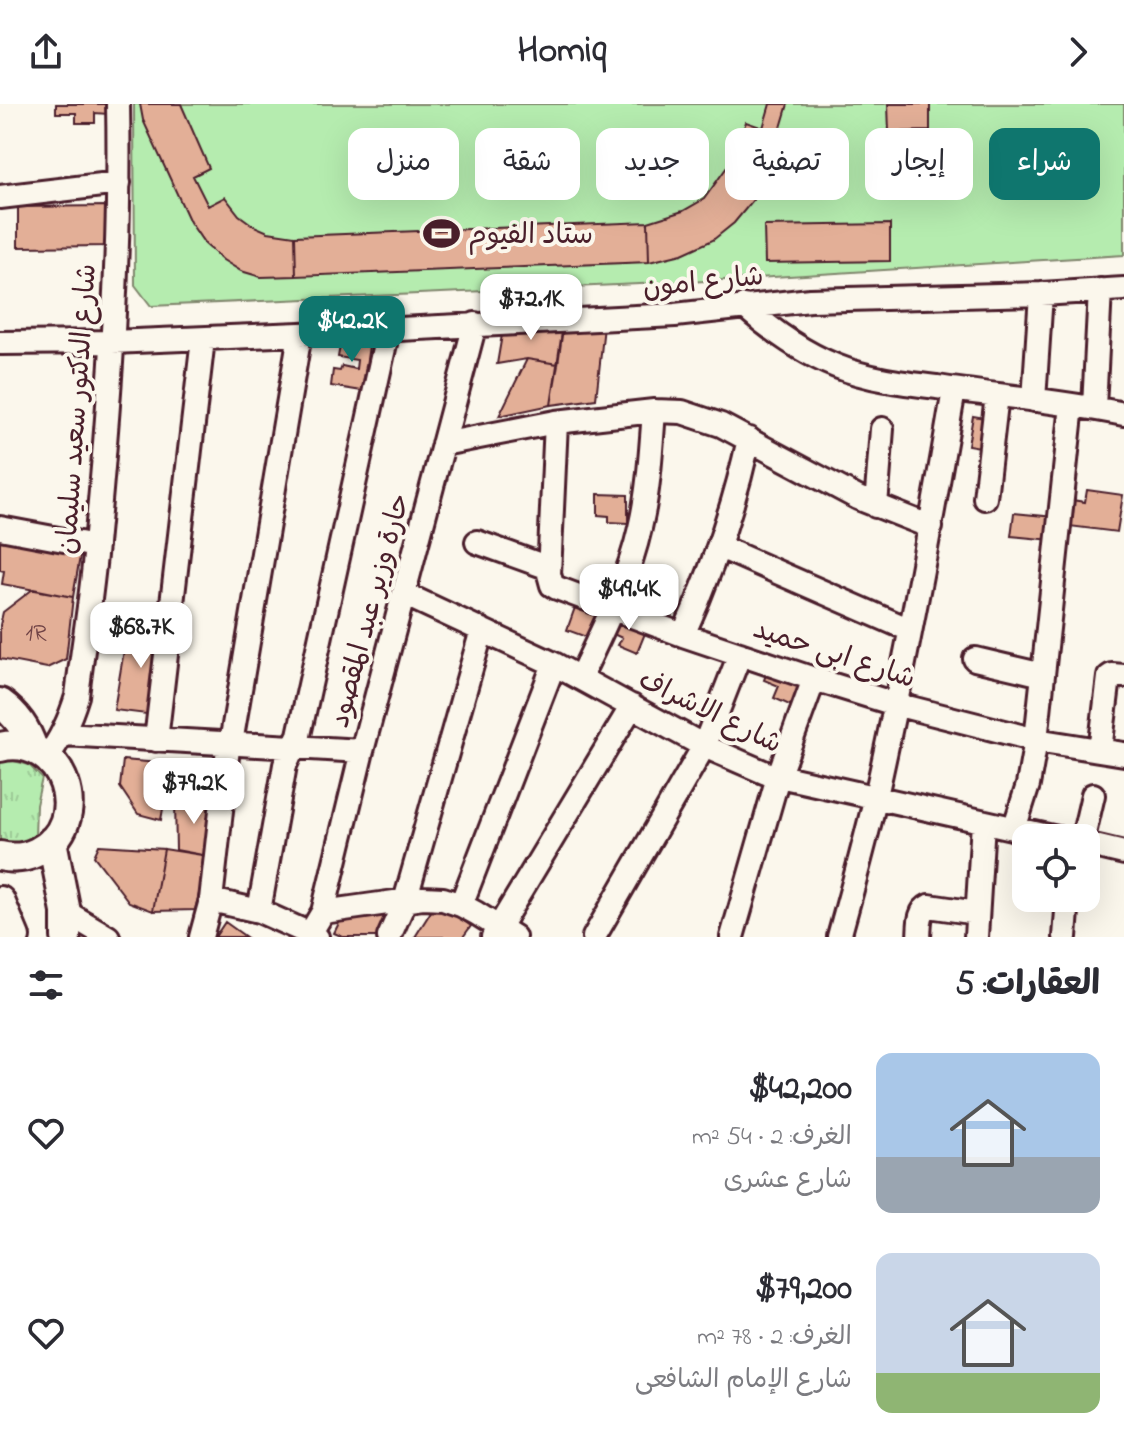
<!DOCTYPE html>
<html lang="ar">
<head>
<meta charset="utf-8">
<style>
  :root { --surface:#fff; --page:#f7f7f7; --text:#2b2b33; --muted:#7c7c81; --accent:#0f766e }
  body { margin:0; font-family:"Indie Flower","Playpen Sans Arabic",sans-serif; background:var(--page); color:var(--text); direction:rtl; height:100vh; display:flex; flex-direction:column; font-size:30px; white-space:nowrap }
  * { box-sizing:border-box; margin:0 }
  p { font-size:26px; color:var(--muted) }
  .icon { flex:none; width:44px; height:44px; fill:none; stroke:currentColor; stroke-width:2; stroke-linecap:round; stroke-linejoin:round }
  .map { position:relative; height:833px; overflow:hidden; direction:ltr }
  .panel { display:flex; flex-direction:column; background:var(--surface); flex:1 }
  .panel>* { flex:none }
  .banner { position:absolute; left:24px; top:24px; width:1076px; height:72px; direction:rtl; display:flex; gap:16px }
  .controls { position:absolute; left:1012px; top:720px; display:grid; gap:16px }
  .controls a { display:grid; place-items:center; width:88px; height:88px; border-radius:16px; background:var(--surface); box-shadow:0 8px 32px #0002; font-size:40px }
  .price { position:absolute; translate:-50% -68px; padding:0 18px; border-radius:16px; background:#fff; color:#222; font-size:26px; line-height:52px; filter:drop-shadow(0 2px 4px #0008) }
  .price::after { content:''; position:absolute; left:50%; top:48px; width:24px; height:18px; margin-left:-12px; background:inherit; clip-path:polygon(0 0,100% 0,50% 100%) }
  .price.on { background:var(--accent); color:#fff }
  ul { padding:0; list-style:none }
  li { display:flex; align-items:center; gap:24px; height:200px; padding:0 24px }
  li span { display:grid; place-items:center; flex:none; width:224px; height:160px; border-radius:16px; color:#555 }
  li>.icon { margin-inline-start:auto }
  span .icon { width:96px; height:96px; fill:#fffc; stroke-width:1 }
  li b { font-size:34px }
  h2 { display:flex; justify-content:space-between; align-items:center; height:96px; padding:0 24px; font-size:34px }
  .pill { padding:0 28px; border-radius:16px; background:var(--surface); box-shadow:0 8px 32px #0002; font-size:28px; line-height:72px }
  .pill.on { background:var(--accent); color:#fff }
  header { display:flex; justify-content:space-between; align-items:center; height:104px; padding:0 24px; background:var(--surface); font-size:36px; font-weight:700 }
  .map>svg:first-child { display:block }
  .grass { fill:url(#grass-tufts); stroke:#80866d; stroke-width:2 }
  .pitch { fill:#b5ecaf; stroke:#80866d; stroke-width:2 }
  .building { fill:#e3af97; stroke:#4a1f2b; stroke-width:2 }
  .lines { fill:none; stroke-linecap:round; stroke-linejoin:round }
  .minor-casing { stroke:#4a1f2b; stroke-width:28 }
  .tertiary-casing { stroke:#4a1f2b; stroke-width:34 }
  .minor { stroke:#fbf7ec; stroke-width:22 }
  .tertiary { stroke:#fbf7ec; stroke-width:28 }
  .labels { text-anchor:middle; stroke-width:8; stroke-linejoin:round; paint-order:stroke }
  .number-label { font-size:24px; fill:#704346 }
  .poi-label { font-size:28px; fill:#4a1f2b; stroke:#fbf7ec; text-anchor:start }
  .street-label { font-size:28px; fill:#4a1f2b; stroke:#fbf7ec }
</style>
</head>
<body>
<header><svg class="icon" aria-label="forward" viewBox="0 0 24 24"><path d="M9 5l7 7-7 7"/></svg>Homiq<svg class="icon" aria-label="share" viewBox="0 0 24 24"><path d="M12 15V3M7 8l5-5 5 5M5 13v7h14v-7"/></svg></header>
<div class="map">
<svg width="1124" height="833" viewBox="0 0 1124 833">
  <defs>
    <pattern id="grass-tufts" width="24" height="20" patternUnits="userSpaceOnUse" patternTransform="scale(2)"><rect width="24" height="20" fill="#b5ecaf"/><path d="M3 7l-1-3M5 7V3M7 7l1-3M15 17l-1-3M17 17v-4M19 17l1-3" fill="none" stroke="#9dca97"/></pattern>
  </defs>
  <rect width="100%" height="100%" fill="#fbf7ec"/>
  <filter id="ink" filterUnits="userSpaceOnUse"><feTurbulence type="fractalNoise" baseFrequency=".0125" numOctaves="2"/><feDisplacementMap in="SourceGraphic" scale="16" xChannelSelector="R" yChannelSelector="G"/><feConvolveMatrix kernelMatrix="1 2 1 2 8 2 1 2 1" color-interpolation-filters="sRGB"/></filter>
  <g filter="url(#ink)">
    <!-- grass -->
    <path class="grass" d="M3,654l26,7 13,13 -6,27 -1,33 -24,11 -11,-9v-80z"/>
    <!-- pitch -->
    <path class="pitch" d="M134,0h990v151l-417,26 -556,25 -16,-21z"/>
    <!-- building -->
    <path class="building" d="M56,0h52v10l-13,-1v10h-19v-10h-20z
      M140,0h41l28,64 -16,8 15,30 17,-9 14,18 15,11 14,6 27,4 1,40 -35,1 -20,-6 -18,-11 -18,-16 -15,-22 -47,-102z
      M770,0h18l-18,61 -12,29 -24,29 -21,17 -31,14 -33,8 -1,-40 35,-11 21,-12 28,-39 14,-38 17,6z
      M888,0h42v27l-41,1z
      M108,102v40l-90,1v-40z
      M648,118l1,40 -353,14 -1,-40z
      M890,120v37l-125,2 -1,-37z
      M564,217l-6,43 -31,-5 -30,5 7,-41z
      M604,222l-8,73 -45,6 11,-73z
      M342,231l28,5 -8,51 -31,-5 2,-16 7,1 2,-5 14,3 1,-9 -19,-3z
      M527,255l31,5 -7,41 -52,11z
      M973,312l18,3 -5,29 -18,-3z
      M1087,386l36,5 -6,37 -48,-6 3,-26 13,2z
      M598,390l30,1v28l-19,-1v-6l-11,-1z
      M1014,409l40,4 -2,23 -41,-4z
      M0,427l82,14 -9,52 -71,-13 2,-13 -4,-1z
      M33,485l40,8 -7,62 -19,9 -47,-9v-34l3,-13z
      M578,495l22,8 -11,31 -22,-8z
      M619,509l29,13 -11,27 -19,-8 4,-7 -11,-5z
      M128,522l40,3 -14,86 -40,-5z
      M768,565l37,16 -9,23 -22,-10 5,-12 -15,-6z
      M123,656l48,4 -10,56 -23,-6 -18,-27z
      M216,694l-8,58 -32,-6 -1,-48z
      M99,741l65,4 -11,62 -24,-9 -35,-46z
      M164,745l44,7 -13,54 -42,1z
      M437,798l34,24 -8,11h-48z
      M392,810l-11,23h-38l-9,-4 9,-18z
      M225,818l21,15h-31z"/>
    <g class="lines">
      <defs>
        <path id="minor" d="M0,93l119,-14
          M744,202c28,25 57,46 92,60 32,13 67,17 101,21 62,9 125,14 187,27
          M0,239l112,-1 188,-8 375,-19 135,-15 231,-6 83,-5
          M1034,296l7,-106
          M1094,303l6,-117
          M556,318l-7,152 3,11 5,3 126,47 131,44 81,25 141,36 88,14
          M443,340l113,-22 98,-11 28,1 39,13 137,73 73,29
          M985,394l12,-103
          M876,402l6,-77
          M0,424l96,18
          M477,438l72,26
          M720,443l190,83
          M404,490l150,70 150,82 62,27 291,65
          M683,531c29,-64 51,-128 66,-196
          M975,555l68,16
          M580,574c23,-49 48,-97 60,-150 9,-38 11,-78 14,-117
          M63,630l299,17
          M156,636l47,-401
          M1100,646l9,-73 3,-2 12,1
          M47,653c15,-19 23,-38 30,-61 6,-51 15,-101 19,-152 14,-146 25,-293 22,-440
          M1014,725l14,-44 8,-45 36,-335
          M1083,734l10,-43
          M1086,740l38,9
          M211,796l48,11 58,26
          M461,801l93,-241
          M259,807l26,-146 14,-30 89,-405
          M66,808l42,25
          M323,808l100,-14 20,1 18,6 15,8 38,24
          M201,833l10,-37 17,-152 4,-11 68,-403
          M308,833l15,-25 39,-161 113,-427
          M389,833l16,-36 77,-271
          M493,833l139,-231
          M594,833l110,-191 36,-92
          M732,833l46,-160 36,-98
          M839,833c13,-47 26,-94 37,-141 30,-135 55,-270 78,-406
          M919,833c1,-11 -1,-26 10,-31l48,7
          M976,833l7,-115
          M1065,833l3,-39"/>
        <path id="tertiary" d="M0,599c17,12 27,27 33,46
          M0,643c64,-15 95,77 37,105 -12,6 -24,7 -37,4
          M52,737l14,71v25
          M0,797l15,36"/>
      </defs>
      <!-- minor casing -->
      <use href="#minor" class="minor-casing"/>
      <!-- tertiary casing -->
      <use href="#tertiary" class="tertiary-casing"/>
      <!-- minor -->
      <use href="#minor" class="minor"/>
      <!-- tertiary -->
      <use href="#tertiary" class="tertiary"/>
    </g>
  </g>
  <!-- icons -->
  <defs>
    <symbol id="stadium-bare" viewBox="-9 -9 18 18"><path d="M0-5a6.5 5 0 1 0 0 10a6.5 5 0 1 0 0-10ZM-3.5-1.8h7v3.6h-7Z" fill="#4a1f2b" stroke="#fbf7ec" stroke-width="2.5" paint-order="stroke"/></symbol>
  </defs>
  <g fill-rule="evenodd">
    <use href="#stadium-bare" x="416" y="104" width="51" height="51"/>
  </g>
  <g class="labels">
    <!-- number labels -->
    <g class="number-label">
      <text x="36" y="536">1R</text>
    </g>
    <!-- poi labels -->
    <g class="poi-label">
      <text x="468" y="139">ستاد الفيوم</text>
    </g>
    <!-- street labels -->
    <g class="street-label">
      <text transform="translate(703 176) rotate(-6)" y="10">شارع امون</text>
      <text transform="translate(75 305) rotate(-86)" y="10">شارع الدكتور سعيد سليمان</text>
      <text transform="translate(368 506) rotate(-75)" y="10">حارة وزير عبد المقصود</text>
      <text transform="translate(835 548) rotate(18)" y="10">شارع ابى حميد</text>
      <text transform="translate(711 606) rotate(26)" y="10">شارع الاشراف</text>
    </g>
  </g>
</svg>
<div class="controls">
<a><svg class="icon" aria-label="locate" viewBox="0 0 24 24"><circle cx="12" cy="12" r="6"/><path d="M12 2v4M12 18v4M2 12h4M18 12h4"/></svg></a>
</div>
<b class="price" style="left:531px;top:238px">$72.1K</b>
<b class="price on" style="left:352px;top:260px">$42.2K</b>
<b class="price" style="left:629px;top:528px">$49.4K</b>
<b class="price" style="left:141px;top:566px">$68.7K</b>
<b class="price" style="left:194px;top:722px">$79.2K</b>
<div class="banner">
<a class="pill on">شراء</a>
<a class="pill">إيجار</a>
<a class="pill">تصفية</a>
<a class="pill">جديد</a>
<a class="pill">شقة</a>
<a class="pill">منزل</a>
</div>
</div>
<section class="panel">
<h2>العقارات: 5<svg class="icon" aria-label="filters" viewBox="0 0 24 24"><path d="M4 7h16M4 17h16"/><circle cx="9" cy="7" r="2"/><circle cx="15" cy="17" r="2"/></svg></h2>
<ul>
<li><span style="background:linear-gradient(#a9c7e8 65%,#9aa5b1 0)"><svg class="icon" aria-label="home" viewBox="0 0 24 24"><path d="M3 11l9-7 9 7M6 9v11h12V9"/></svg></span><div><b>$42,200</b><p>الغرف: 2 · 54 m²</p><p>شارع عشرى</p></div><svg class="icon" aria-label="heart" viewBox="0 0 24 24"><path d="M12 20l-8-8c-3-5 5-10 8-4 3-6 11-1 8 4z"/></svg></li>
<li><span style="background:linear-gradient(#c9d6e8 75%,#8fb573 0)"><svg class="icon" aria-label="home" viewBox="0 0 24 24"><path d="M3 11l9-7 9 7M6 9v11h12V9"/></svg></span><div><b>$79,200</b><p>الغرف: 2 · 78 m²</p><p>شارع الإمام الشافعى</p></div><svg class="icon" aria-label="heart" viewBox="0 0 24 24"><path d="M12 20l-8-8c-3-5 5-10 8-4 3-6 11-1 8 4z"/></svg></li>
</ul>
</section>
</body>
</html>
